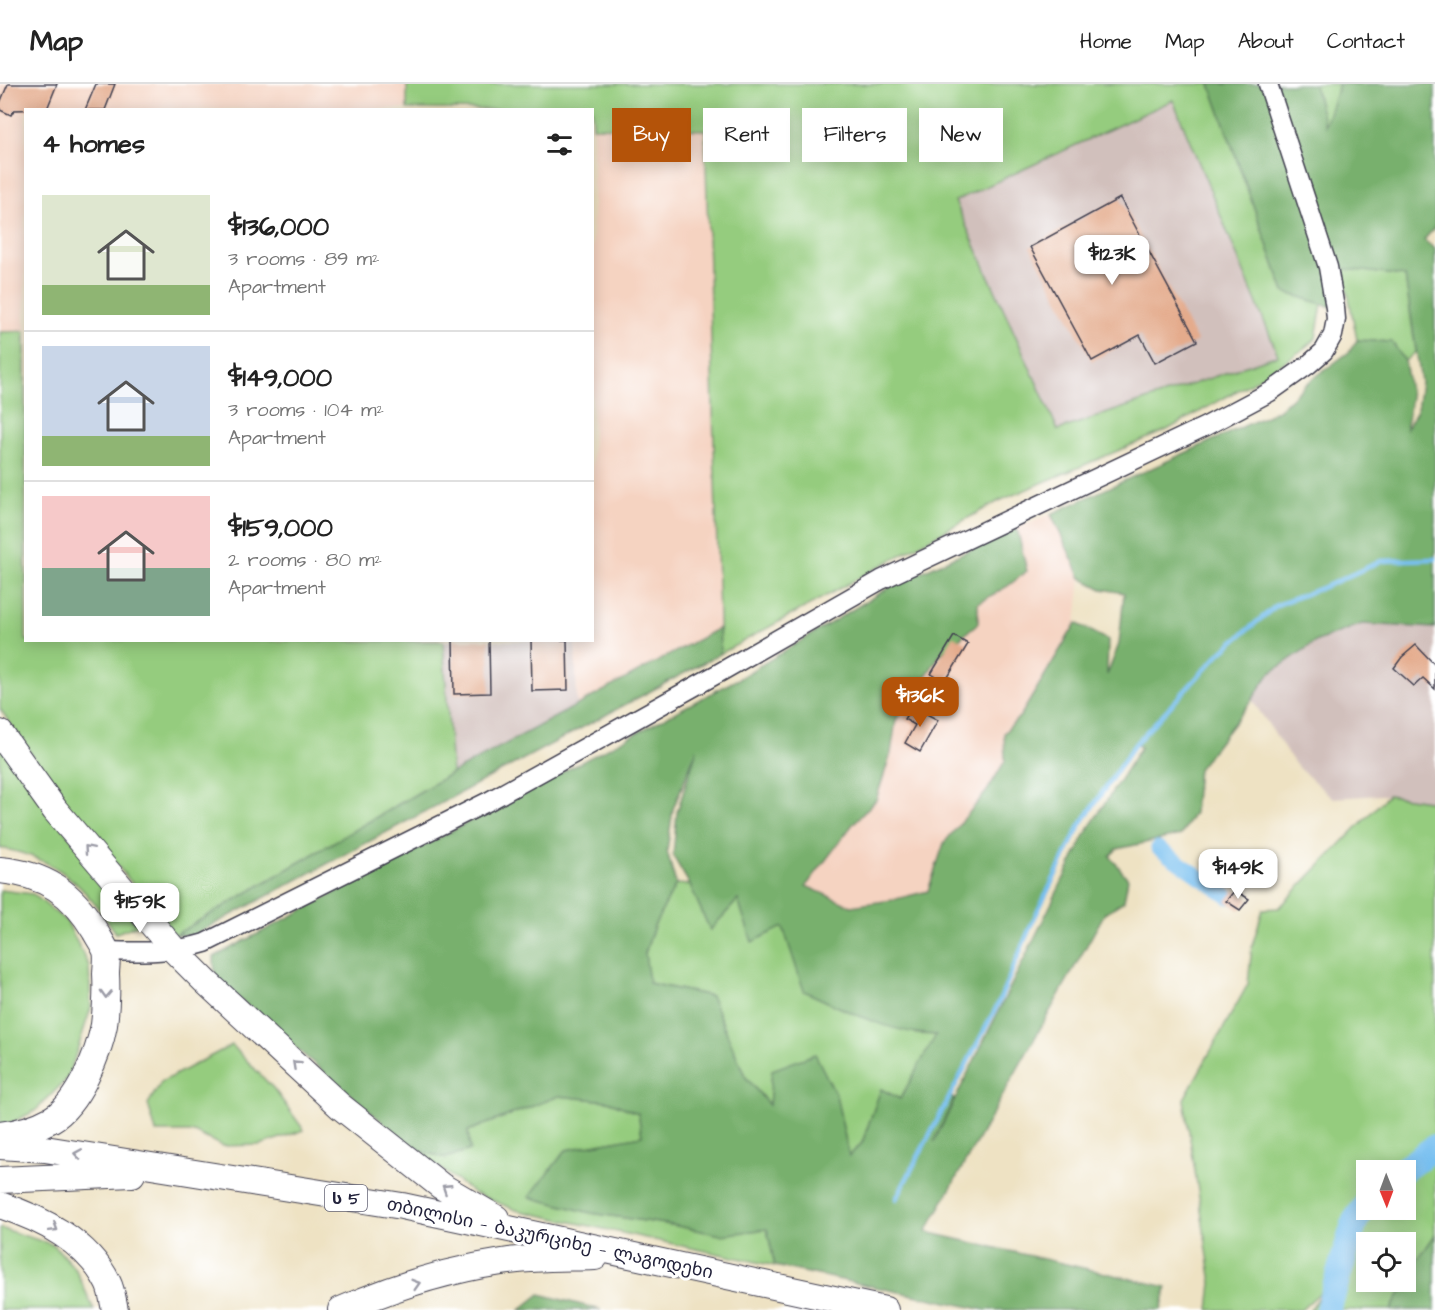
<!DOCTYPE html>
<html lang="en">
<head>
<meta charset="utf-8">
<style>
  :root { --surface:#fff; --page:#f2f2f2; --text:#222; --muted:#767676; --line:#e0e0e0; --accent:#b45309 }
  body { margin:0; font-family:"Architects Daughter","Noto Sans Georgian",sans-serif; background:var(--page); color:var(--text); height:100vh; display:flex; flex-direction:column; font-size:22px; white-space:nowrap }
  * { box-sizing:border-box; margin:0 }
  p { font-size:20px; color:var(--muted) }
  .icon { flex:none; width:33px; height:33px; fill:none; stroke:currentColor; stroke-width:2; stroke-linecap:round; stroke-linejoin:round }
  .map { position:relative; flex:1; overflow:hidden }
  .sheet { position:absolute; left:24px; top:24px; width:570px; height:534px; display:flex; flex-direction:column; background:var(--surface); border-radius:0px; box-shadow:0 3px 15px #0003 }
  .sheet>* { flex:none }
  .banner { position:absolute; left:612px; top:24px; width:570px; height:54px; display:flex; gap:12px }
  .needle { width:39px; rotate:179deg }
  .controls { position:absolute; left:1356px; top:1076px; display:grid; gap:12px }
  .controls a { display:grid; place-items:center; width:60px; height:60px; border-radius:0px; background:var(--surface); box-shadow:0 3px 15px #0003; font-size:30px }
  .price { position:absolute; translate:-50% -51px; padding:0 14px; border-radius:12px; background:#fff; color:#222; font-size:20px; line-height:39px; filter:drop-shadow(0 2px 3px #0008) }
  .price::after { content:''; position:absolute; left:50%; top:36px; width:18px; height:14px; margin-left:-9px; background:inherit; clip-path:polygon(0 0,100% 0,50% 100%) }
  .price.current { background:var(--accent); color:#fff }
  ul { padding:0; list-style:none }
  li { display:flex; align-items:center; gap:18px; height:150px; padding:0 18px }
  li+li { border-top:2px solid var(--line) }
  li span { display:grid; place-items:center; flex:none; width:168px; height:120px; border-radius:0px; color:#555 }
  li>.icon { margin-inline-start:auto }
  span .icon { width:72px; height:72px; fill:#fffc; stroke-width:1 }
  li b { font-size:26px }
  h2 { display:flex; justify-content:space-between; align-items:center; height:72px; padding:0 18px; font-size:26px }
  .chip { padding:0 21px; border-radius:0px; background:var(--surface); box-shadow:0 3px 15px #0003; font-size:21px; line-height:54px }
  .chip.current { background:var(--accent); color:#fff }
  header { display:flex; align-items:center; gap:36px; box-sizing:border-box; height:84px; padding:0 30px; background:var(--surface); border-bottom:2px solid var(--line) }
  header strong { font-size:28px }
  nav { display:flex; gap:33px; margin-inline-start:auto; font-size:21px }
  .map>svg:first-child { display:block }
  .built { fill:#f5d3c1 }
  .industrial { fill:#d1c0bc }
  .green { fill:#95cc7e; stroke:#5c775c; stroke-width:1.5; fill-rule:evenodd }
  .forest { fill:#78b06d; stroke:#4d6954; stroke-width:1.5; fill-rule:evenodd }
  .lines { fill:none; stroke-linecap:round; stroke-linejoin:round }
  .stream { stroke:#78c0f0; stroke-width:4.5 }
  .canal { stroke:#78c0f0; stroke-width:15 }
  .river { stroke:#78c0f0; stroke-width:26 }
  .building { fill:#e4ab8c }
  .minor-casing { stroke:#413f4f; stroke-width:21 }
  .highway-casing { stroke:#413f4f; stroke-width:28 }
  .minor { stroke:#fff; stroke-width:18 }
  .highway { stroke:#fff; stroke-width:26 }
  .oneway { stroke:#9c9ca7 }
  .labels { text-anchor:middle; stroke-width:6; stroke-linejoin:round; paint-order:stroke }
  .shield { fill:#fff; stroke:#646476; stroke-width:1.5 }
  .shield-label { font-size:16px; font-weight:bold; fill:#22223b }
  .street-label { font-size:18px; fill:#22223b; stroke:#fff }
</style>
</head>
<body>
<header>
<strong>Map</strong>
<nav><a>Home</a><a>Map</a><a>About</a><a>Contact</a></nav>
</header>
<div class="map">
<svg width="1435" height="1226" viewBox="0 0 1435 1226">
  <rect width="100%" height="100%" fill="#fff"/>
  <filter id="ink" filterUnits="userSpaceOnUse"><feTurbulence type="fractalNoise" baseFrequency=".0167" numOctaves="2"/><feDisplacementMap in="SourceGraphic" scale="12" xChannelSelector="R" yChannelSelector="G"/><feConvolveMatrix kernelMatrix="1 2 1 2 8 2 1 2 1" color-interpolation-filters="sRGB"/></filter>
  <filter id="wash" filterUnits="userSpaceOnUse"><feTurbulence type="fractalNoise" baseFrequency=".008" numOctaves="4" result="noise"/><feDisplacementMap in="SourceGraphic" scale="24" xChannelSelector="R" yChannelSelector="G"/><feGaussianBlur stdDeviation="1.35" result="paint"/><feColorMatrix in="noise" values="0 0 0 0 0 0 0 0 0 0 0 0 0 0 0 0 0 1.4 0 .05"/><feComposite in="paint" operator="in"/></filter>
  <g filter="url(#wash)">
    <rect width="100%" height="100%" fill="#eee2c3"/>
    <!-- built -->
    <path class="built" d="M0,0h407v25l-381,1 -1,221 -25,1z
      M593,43l112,2 14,499 -142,77 -2,-64 17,-1z
      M1051,430l30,64 -5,45 -55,92 -17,18 1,28 -18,30 -43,52 -16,48 -36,9 -41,6 -45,-20 47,-62 23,-24 15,-47 5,-33 44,-65 38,-32v-20l30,-17 19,-15 -10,-43z"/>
    <!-- industrial -->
    <path class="industrial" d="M1173,16l105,255 -220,75 -103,-229z
      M1362,540l73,4v174l-54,-7 -49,3 -37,-34 -43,-64 17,-26 48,-33z
      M443,557h132l2,64 -125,68z"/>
    <!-- green -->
    <path class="green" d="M407,0h803l74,208 38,12 -6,34 -14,12 -35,24 -100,56 -168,71 -279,153 -15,-524 -112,-3 -1,-17 -185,-1zM1173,16l105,255 -220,75 -103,-229z
      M1314,0h25l-14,42z
      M1343,184l62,8 11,76 -11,9 -14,-19 -34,-2z
      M25,247l1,309 417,1 9,132 -277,162 -112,-135 -63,-91v-377z
      M0,662l138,179 -22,8c-33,-48 -56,-74 -116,-85z
      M1388,711l47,7v433l-18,26 -26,49h-81l14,-21 -23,21h-92l3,-27 -28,-184 64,-115 4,-38 11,-37 16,-1zM1366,1086h40v39h-40zM1366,1158h40v39h-40z
      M676,800l14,1 20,45 28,-30 45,27 133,107 21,1 -37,64 -19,-10 -19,54 -13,13 -13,-61 -45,-31 -19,6 -3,36 -24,-30 -34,-80 -62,-13 -4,-29 9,-28z
      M0,806l33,4 34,28 22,44 2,42 -23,70 -33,33 -30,15h-5z
      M232,961l42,44 30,41 -44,15 -38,1 -28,-14h-38l-8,-28 13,-22z
      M559,1012l49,5 30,12 5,23 -77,14 -36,47 61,16 81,12 49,10 46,-6 8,37 -259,-56 -42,-17 -60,-44 32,9 24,-8 -2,-19z
      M0,1144l54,17 22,25 18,40h-94z"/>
    <!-- forest -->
    <path class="forest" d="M1210,0h104l11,41 14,-41h96v143l-11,13 11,9v379l-73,-4 -45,17 -48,33 -17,26 -54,69 -4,44 -13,22 -64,14 -7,7 18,23 -4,22 -19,12 -179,319 241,55 -6,23h-176l-210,-44 -8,-37 -46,6 -49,-10 -81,-12 -62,-16 37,-47 76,-14 -4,-23 -30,-12 -49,-5 -91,35 2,19 -24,8 -32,-9 -199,-170 -1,-22 524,-278 155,-94 124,-57 10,43 -19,15 -30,17v20l-38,32 -44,65 -5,33 -15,47 -23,24 -47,62 45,20 41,-6 36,-9 16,-48 43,-52 18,-30 -1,-28 17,-18 55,-92 32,17 -1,35 12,-31 5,-51 -22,-4 -21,-11 -30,-64 226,-103 33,-30 39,-29 8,-12 35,2 13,19 6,37 -5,32 11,-20 4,-28 -16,-106 -76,-9 6,41 -51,-16zM1135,660l6,3 -54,84 -153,311 20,-43 -3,-2 47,-93 34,-81 47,-96zM697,665l-20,63 -4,44 17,29 20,45 28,-30 14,42 31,-15 21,64c43,20 85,42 132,44l-36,64 -19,-10 -19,54 -13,13 -13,-61 -21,-41 -43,16 -3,35 -24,-29 -34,-80 -62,-13 -4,-30 9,-27 22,-42 -9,-33 6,-42z
      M719,544l1,26 -526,281h-19l277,-162z
      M1435,1151v75h-44l26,-49z
      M540,1210l61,16h-81z"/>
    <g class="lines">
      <!-- stream -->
      <path class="stream" d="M896,1115l102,-195 34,-81 47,-96 56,-83 86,-92 56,-47 52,-20 52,-24 54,-2"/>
      <!-- canal -->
      <path class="canal" d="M1158,764l71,49"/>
      <!-- river -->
      <path class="river" d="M1403,1086l32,-23
        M1328,1226l27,-89 11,-16"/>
    </g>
    <g id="blocks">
      <!-- building -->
      <path class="building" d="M8,0h49l-10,25 -33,1 -3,5 -11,-5v-7z
        M96,0h19l-10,26h-20z
        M1120,114l77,143 -42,22 -15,-28 -48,26 -62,-114z
        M954,552l14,8 -23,38 -14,-8z
        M453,556h36l1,53 -36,1z
        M531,556h36l1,50 -36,1z
        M1416,561l19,20v24l-12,-11 -9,8 -20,-18 8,-11z
        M912,622l26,14 -18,32 -15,-9 10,-18 -11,-6z
        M1235,806l14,9 -9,11 -14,-9z"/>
    </g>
  </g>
  <g filter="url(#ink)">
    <use href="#blocks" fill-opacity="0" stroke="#413f4f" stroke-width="1.5"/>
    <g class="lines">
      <defs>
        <path id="minor" d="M106,867c34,1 67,2 99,-8l284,-142 228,-127 164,-94 325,-154 64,-34 38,-27 16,-14 9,-16 3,-16 -1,-11 -7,-41 -60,-183"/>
        <path id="highway" d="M0,649l55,77 119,140 31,31 135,125 101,80 55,32
          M0,786c45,4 73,23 95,61 3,6 9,14 11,20 2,7 0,16 0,23 1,17 0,34 -2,51 -5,28 -26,79 -52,94 -16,9 -34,14 -52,16
          M0,1062l45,3 357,57 483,104
          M0,1096l132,-6
          M0,1121c42,14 87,36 108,78 4,8 5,18 7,27
          M341,1226c50,-22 107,-40 161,-48 30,-5 62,-4 93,-5"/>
      </defs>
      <!-- minor casing -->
      <use href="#minor" class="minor-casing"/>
      <!-- highway casing -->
      <use href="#highway" class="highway-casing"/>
      <!-- minor -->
      <use href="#minor" class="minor"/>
      <!-- highway -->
      <use href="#highway" class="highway"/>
    </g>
    <!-- one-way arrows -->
    <defs><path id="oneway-chevron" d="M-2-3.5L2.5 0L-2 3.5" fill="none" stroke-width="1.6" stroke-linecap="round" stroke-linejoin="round" transform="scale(1.5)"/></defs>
    <g class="oneway">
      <use href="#oneway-chevron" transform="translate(88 765) rotate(-131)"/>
      <use href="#oneway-chevron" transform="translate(106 910) rotate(92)"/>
      <use href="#oneway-chevron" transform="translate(296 980) rotate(-137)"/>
      <use href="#oneway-chevron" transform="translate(78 1070) rotate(-171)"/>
      <use href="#oneway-chevron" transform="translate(446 1104) rotate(-147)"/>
      <use href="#oneway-chevron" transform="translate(54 1144) rotate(32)"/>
      <use href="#oneway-chevron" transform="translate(416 1200) rotate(-17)"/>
    </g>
  </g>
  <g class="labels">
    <!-- shield labels -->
    <rect class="shield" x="325" y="1101" width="42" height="26" rx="4.5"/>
    <g class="shield-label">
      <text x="346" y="1120">ს 5</text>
    </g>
    <!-- street labels -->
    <g class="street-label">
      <text transform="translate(550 1154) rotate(12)" y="6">თბილისი — ბაკურციხე — ლაგოდეხი</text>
    </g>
  </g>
</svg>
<div class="controls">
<a><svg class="needle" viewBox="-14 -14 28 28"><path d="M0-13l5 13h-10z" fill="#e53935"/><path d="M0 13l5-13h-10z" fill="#767676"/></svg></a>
<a><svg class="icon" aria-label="locate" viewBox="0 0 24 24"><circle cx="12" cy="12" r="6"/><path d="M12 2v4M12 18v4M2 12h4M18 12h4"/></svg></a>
</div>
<b class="price" style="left:1112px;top:202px">$123K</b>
<b class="price current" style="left:920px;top:644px">$136K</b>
<b class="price" style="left:1238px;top:816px">$149K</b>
<b class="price" style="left:140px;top:850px">$159K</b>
<div class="banner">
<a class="chip current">Buy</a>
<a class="chip">Rent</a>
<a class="chip">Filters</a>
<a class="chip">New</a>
</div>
<section class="sheet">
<h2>4 homes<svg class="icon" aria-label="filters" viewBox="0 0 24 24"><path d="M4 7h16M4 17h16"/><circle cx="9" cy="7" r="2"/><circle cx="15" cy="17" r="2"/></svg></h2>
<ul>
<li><span style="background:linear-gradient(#dfe7d0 75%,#8fb573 0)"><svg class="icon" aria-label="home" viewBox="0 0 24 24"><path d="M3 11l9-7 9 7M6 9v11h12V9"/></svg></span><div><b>$136,000</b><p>3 rooms · 89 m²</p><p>Apartment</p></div></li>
<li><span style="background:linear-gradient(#c9d6e8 75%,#8fb573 0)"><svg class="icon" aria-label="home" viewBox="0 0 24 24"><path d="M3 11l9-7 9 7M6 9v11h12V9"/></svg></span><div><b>$149,000</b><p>3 rooms · 104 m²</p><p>Apartment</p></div></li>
<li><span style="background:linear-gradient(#f6c9c9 60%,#7fa58c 0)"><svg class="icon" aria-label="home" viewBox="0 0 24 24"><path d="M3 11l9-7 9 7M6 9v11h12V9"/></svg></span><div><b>$159,000</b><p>2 rooms · 80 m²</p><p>Apartment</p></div></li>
</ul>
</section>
</div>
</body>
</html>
